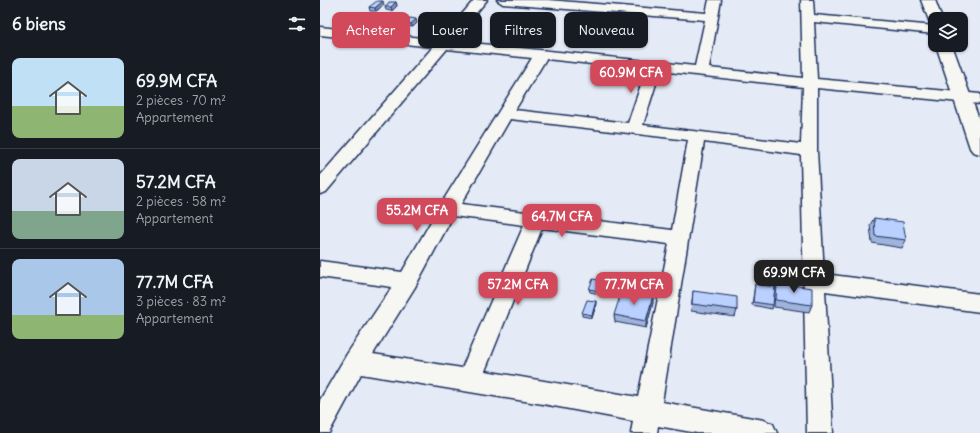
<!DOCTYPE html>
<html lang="fr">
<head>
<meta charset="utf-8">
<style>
  :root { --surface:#171b24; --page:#242831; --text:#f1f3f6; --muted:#9ea1a6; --line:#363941; --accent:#d1495b }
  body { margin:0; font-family:Delius,sans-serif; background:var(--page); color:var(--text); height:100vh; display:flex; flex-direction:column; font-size:15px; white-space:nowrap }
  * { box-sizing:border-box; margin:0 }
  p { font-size:13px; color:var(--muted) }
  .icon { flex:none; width:22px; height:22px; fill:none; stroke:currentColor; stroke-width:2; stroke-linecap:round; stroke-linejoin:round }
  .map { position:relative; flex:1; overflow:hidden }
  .details { display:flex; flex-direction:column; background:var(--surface); width:320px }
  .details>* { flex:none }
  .guide { position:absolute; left:12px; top:12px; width:380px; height:36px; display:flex; gap:8px }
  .tools { position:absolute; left:608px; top:12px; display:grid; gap:8px }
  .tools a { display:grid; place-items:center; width:40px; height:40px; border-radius:8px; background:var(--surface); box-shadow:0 1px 3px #0004; font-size:20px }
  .price { position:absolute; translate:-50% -34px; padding:0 9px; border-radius:8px; background:var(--accent); color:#fff; font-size:13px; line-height:26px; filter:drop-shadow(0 1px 2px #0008) }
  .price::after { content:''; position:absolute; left:50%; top:24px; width:12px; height:9px; margin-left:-6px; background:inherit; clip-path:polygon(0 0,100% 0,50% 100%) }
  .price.on { background:#222; color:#fff }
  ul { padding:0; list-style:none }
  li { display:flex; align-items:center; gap:12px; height:100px; padding:0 12px }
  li+li { border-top:1px solid var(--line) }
  li span { display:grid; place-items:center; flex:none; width:112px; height:80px; border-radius:8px; color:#555 }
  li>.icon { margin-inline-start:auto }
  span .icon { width:48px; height:48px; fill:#fffc; stroke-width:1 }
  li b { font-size:17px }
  h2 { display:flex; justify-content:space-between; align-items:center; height:48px; padding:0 12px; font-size:17px }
  .tag { padding:0 14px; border-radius:8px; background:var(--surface); box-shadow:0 1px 3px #0004; font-size:14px; line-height:36px }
  .tag.on { background:var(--accent); color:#fff }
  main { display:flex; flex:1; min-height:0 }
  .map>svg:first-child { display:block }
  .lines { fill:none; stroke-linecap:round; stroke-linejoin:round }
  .street-casing { stroke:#1b2f5e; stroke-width:3 }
  .secondary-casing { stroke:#1b2f5e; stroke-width:3 }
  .street { fill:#f6f6f2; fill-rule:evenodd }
  .secondary { fill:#f6f6f2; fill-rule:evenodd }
  .wall { fill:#a0b3db; stroke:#1b2f5e }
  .shaded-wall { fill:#8292b2; stroke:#1b2f5e }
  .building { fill:#bad0ff; stroke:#1b2f5e }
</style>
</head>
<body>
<main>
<section class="details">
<h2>6 biens<svg class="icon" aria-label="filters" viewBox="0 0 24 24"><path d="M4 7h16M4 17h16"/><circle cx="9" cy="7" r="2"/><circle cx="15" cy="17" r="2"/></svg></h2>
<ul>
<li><span style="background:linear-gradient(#bfe0f5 60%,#8fb573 0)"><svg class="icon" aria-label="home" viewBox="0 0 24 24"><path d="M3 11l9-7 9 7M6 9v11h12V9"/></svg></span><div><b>69.9M CFA</b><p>2 pièces · 70 m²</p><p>Appartement</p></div></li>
<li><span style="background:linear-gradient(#c9d6e8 65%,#7fa58c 0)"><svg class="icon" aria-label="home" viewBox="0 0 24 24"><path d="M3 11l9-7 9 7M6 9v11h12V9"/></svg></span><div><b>57.2M CFA</b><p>2 pièces · 58 m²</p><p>Appartement</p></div></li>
<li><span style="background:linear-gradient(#a9c7e8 70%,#8fb573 0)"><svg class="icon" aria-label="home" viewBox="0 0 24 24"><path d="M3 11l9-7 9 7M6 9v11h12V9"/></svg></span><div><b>77.7M CFA</b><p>3 pièces · 83 m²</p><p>Appartement</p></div></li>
</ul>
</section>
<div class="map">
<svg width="660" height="433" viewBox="0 0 660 433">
  <rect width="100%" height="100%" fill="#e4ebf6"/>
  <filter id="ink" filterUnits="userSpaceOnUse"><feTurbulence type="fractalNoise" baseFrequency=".025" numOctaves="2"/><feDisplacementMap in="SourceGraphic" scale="8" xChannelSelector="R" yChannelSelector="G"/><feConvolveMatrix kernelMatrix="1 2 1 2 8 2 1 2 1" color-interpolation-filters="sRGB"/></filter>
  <g filter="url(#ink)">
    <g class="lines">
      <defs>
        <path id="street" d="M154,0h13l-34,41 242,25 10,-46 -202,-16 -6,-4h51l158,13 3,-13h12l-12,68 94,10 -2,-78h12l1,15 121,11v8l-121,-12 3,57 163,15v10l-163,-16v63l7,123 156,20v18l-155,-21 8,142h-26l-6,-278 -97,-13 -42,260 102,18 9,4 4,9h-80l-39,-7 -1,7h-26l2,-12 -90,-17 -182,-30 -32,59h-9v-33l27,-46 45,-67 -72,-10v-16l82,11 39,-68 91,-146 -85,-9 -121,143 -6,2v-18l113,-129 -113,-12v-8l120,13zM226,59l100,11 -18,53 -113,-13zM340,71l143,16 -2,57 -158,-19zM190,119l178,21 -16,90 -211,-26zM133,216l71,9 -62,143 -89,-14 42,-67zM222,228l127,16 -31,153 -153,-26z"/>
        <path id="secondary" d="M601,0h14l7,19h-7v5l-5,-1z
          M616,45h16l28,77v32l-7,-2 -3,-4z"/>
      </defs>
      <!-- street casing -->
      <use href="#street" class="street-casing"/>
      <!-- secondary casing -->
      <use href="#secondary" class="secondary-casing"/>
      <!-- street -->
      <use href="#street" class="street"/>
      <!-- secondary -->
      <use href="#secondary" class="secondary"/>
    </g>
    <!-- wall -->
    <path class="wall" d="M76,2l1,4 -5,5 -6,-1 -1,-3z
      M64,5l-8,6h-6l-1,-4z
      M88,17l1,2 8,4 -4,4 -7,-1 -1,-3h-4l-1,-4z
      M554,218l32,22 -4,8 -30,-5 -2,-18z
      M457,283l35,22 -3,7 -35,-5 1,-17z
      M435,284l18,21 -1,4 -20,-4z
      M283,285l-4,9 -9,-2 -1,-3z
      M373,291l44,19 -2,7 -44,-6z
      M333,303l-7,25 -31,-6 -1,-7z
      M276,305l-4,13 -10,-2v-3z"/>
    <!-- shaded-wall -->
    <path class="shaded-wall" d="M63,1l1,4 -8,6 -1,-3z
      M76,2l1,4 -5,5 -1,-4z
      M88,17l1,4 -3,2 -1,-3z
      M96,19l1,4 -4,4 -2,-3z
      M283,281v4l-4,9v-3z
      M333,296v7l-7,25v-7z
      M276,301v4l-4,13v-3z"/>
    <!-- building -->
    <path class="building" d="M57,1h6l-8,7 -6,-1z
      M69,2h7l-5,5h-6z
      M83,17h5l-3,3 -5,-1z
      M90,18l6,1 -5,5 -6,-1z
      M554,218l29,4 3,18 -31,-4z
      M273,279l10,2 -4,10 -10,-2z
      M457,283l35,5v17l-36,-5z
      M435,284l20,3 -2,18 -20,-3z
      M302,290l31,6 -7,25 -32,-6z
      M373,291l44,6v13l-45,-6z
      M267,300l9,1 -4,14 -10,-2z"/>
  </g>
</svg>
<div class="tools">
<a><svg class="icon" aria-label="layers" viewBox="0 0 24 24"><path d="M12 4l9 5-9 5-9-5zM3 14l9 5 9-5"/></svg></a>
</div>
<b class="price" style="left:311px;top:94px">60.9M CFA</b>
<b class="price" style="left:97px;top:232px">55.2M CFA</b>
<b class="price" style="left:242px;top:238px">64.7M CFA</b>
<b class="price on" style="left:474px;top:294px">69.9M CFA</b>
<b class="price" style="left:198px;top:306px">57.2M CFA</b>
<b class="price" style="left:314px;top:306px">77.7M CFA</b>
<div class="guide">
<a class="tag on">Acheter</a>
<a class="tag">Louer</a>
<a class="tag">Filtres</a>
<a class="tag">Nouveau</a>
</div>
</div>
</main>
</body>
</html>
